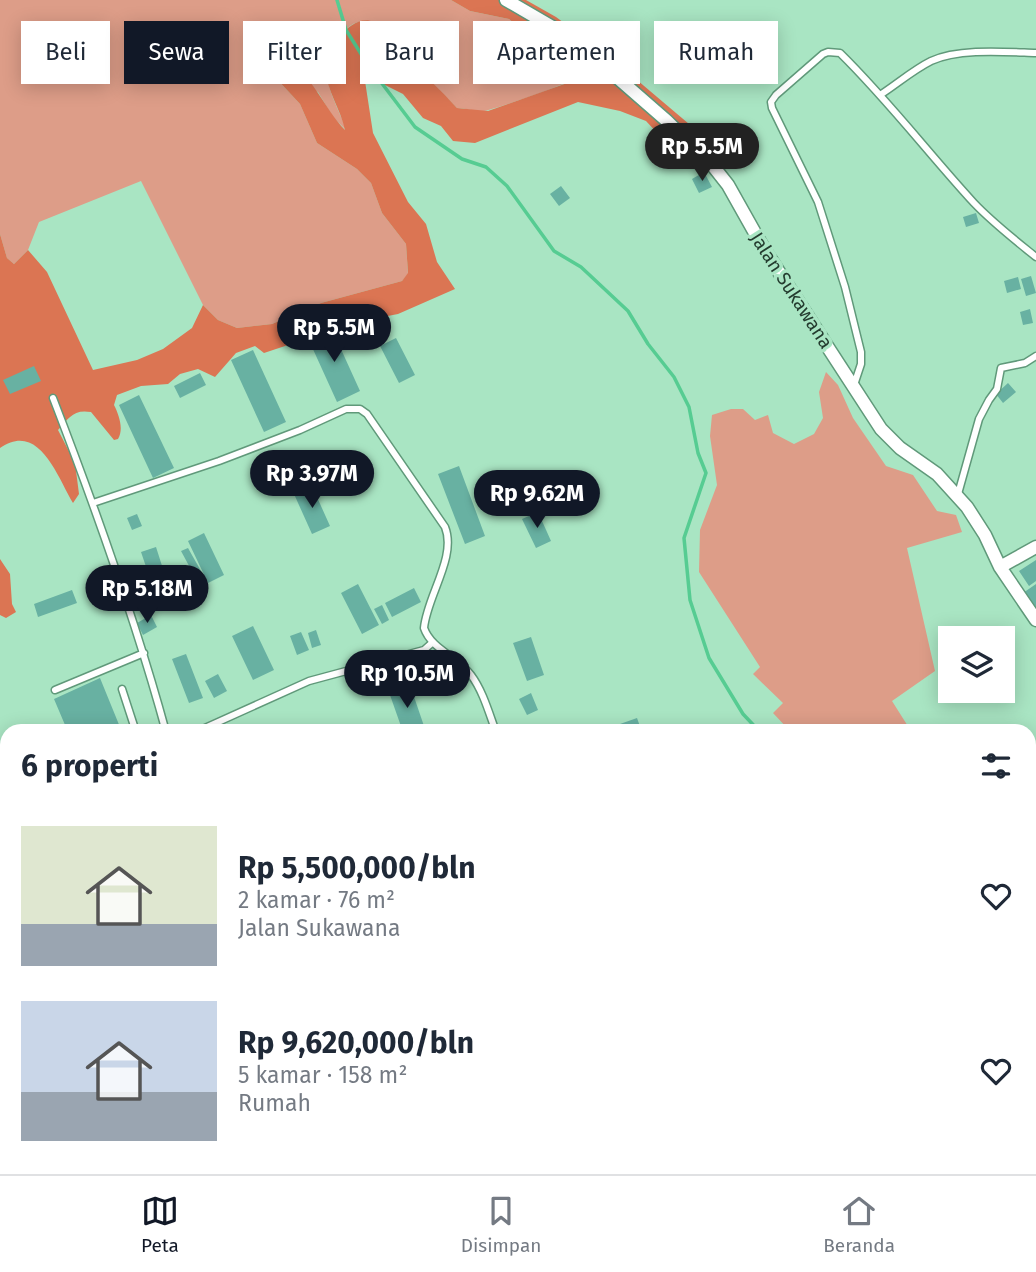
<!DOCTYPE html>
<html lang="id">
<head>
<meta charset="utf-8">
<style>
  :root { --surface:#fff; --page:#f6f6f7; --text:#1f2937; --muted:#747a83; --line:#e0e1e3; --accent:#111827 }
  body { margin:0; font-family:"Fira Sans",sans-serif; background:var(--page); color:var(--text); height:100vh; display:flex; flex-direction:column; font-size:26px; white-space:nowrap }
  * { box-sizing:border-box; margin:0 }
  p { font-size:23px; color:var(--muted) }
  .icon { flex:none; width:38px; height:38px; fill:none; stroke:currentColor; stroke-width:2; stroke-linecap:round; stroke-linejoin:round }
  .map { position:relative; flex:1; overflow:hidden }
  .sheet { position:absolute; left:0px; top:724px; width:1036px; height:450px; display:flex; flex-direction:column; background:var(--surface); border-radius:21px 21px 0 0; box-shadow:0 4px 18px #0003 }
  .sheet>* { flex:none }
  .banner { position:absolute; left:21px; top:21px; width:994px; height:63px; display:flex; gap:14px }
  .controls { position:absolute; left:938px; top:626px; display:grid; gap:14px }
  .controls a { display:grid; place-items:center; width:77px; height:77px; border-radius:0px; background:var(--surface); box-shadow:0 4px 18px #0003; font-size:35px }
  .price { position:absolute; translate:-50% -60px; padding:0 16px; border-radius:24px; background:var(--accent); color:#fff; font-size:23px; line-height:46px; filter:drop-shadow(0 2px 4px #0008) }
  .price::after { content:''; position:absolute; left:50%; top:42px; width:21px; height:16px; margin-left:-10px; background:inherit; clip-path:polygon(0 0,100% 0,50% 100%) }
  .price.active { background:#222; color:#fff }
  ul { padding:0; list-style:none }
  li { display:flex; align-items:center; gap:21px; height:175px; padding:0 21px }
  li span { display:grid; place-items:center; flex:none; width:196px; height:140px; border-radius:0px; color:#555 }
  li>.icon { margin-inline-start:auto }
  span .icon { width:84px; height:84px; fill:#fffc; stroke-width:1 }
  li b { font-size:30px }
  h2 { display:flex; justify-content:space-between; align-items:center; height:84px; padding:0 21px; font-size:30px }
  .chip { padding:0 24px; border-radius:0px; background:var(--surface); box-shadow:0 4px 18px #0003; font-size:24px; line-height:63px }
  .chip.active { background:var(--accent); color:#fff }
  .dock { display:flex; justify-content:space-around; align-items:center; height:98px; border-top:2px solid var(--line); background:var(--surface); font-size:19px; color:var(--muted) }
  .dock a { display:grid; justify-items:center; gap:4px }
  .dock .active { color:var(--accent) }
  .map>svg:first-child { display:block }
  .green { fill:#dd9d88 }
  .forest { fill:#db7553 }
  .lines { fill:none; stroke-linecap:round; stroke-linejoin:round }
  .stream { stroke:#56cc92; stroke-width:3.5 }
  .building { fill:#68b1a2 }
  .lane-casing { stroke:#60997a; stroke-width:9 }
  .street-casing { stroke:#60997a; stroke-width:15 }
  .lane { stroke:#fff; stroke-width:6 }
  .street { stroke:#fff; stroke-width:12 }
  .labels { text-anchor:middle; stroke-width:7; stroke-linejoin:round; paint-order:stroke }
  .street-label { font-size:19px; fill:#243c2f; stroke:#a9e5c3 }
</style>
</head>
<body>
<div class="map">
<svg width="1036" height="1174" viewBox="0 0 1036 1174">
  <rect width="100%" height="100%" fill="#a9e5c3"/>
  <!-- green -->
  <path class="green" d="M0,0h451l19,11 39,8 26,22 34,12 14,15c-1,2 -3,7 -5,9 -5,5 -85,33 -94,34 -9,1 -18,-3 -27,-3 -18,-20 -39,-37 -57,-57 -8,-9 -14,-22 -25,-28 -8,-4 -18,-2 -25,3 -6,5 -16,12 -19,18 -15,27 6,61 16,87l-14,-14 -15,-25 -44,-16 26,28 17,39 40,26 14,14 11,30 24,31 2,30 -6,7 -81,22 -49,21 -35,4 -19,-8 -15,-15 -62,-124 -102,41 -11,28 -14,14 -7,-6 -7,-24z
    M826,372l12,13 15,33 33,48 27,9 24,36 19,4 6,17 -55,16 28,123 -43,30 19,30h-121l-17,-18 10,-10 -30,-29 7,-7 -61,-95 1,-42 17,-45 -7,-49 2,-21 19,-6h12l12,11 13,-5 5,18 21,11 20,-10 9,-16 -4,-26z"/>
  <!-- forest -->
  <path class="forest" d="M451,0h75l30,17 55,41 78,66 -10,19 -19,-7 -14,-15 -26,-10 -42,-9 -103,41 -22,-2 -12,-15 -18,-8 -20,-24 -28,-14 -10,1 8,52 35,69 18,22 11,38 18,27 -57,25 -51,10 -16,-1 -26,11 -5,7 -36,12 -9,-7 -19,7 -21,24 -17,-8 -18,5 -12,10 -27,2 -24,9 -3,10c5,10 10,24 4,34l-4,1 -23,-28c-18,-3 -22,6 -33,18l17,33 4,31 -6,9c-16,-27 -34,-82 -73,-55v-214l7,24 7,6 14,-14 19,22 46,98 44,-10 26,-11 29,-21 11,-23 15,15 19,8 35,-4 49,-21 81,-22 6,-8 -2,-29 -24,-31 -11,-30 -14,-14 -40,-26 -17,-39 -26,-28 1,-10 8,-6c27,9 42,50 62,70 -4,-20 -19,-41 -20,-62 -1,-15 4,-24 15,-33 9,-8 20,-19 34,-13 12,5 20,23 29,32 18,18 37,35 54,54l31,3 82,-29 9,-6 4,-9 -14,-14 -34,-12 -26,-22 -39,-8z
    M0,559l10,15 2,30 4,8 -10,6 -6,-3z"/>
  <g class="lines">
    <!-- stream -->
    <path class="stream" d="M337,0l9,30 22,35 47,62 47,32 24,8 21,19 47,65 27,16 47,44 20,33 26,33 15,30 9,46 8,20 -22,65 6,62 19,58 34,56 17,18
      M796,1167l1,7"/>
  </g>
  <!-- building -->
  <path class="building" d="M704,172l8,15 -13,6 -7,-14z
    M561,186l9,12 -11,8 -9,-12z
    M976,213l3,10 -13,4 -3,-10z
    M1031,276l5,17 -10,3 -5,-17z
    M1018,277l3,12 -14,4 -3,-12z
    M1030,309l3,14 -10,2 -3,-13z
    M330,325l30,66 -23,11 -30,-66z
    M396,338l19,37 -16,8 -19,-37z
    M253,350l33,72 -22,10 -33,-72z
    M34,366l7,15 -31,13 -7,-14z
    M200,373l6,12 -26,13 -6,-12z
    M1008,383l8,9 -13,11 -7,-9z
    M139,395l35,73 -21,10 -34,-73z
    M459,466l26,70 -20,8 -27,-70z
    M312,486l18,40 -18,8 -18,-40z
    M538,512l13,29 -15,7 -14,-29z
    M137,514l5,12 -10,4 -5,-12z
    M204,533l20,42 -16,8 -20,-42z
    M156,547l15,47 -14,5 -16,-47z
    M188,548l13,23 -7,4 -13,-24z
    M1036,560v21l-7,5 -10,-15z
    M358,584l21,41 -17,9 -21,-41z
    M1036,584v24l-2,1 -11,-16z
    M414,588l7,14 -29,15 -7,-14z
    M72,590l5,13 -39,14 -4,-13z
    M382,605l7,15 -7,4 -8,-15z
    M151,615l6,12 -14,8 -6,-12z
    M253,626l21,44 -21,10 -21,-44z
    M316,630l5,15 -9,3 -4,-15z
    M301,632l8,18 -12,5 -7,-19z
    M531,637l13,38 -17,6 -14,-38z
    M186,654l17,44 -14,5 -17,-44z
    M218,674l9,17 -13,7 -9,-17z
    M100,678l22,54h-54l-14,-33z
    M411,688l13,38 -21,6 -13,-37z
    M531,693l7,17 -11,5 -8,-16z
    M637,718l5,14h-19l-3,-8z
    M6,936l1,27 -7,3v-28z
    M0,1026l7,17v23l-7,3z
    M599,1167h13l3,7h-20l-2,-4z"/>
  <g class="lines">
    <defs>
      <path id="lane" d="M880,95c17,-11 33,-25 51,-34 28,-13 75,-9 105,-8
        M854,385l7,-21v-12l-16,-65 -27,-85 -46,-94 -1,-6 5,-7 47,-41 5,-2 12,1c48,47 89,101 134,150 19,20 41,37 62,54
        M53,398c42,109 82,220 113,334
        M958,494l21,-75 10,-19 8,-11 4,-21 24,-5 11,-7
        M93,503l126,-42 81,-31 46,-21h14l7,5 78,113c12,30 -18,69 -21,101 7,21 34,29 47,47 12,16 18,38 25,57
        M122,689l14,43
        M55,690l89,-37
        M196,732l113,-51 115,-31 9,-8
        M387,1167l3,7
        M633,1167l3,7"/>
      <path id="street" d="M506,0l67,39 94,82 46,45 15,19 36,64 117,180 19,19 37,26 30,33 18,28 15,32 36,53
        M1000,567l36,-20
        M0,810l2,-1
        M0,916l7,-2
        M21,1174l10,-7
        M153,1174l15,-7
        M228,1174l10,-7"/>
    </defs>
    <!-- lane casing -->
    <use href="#lane" class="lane-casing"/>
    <!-- street casing -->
    <use href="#street" class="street-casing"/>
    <!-- lane -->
    <use href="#lane" class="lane"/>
    <!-- street -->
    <use href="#street" class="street"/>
  </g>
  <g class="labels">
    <!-- street labels -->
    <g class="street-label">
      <text transform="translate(792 290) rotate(57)" y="7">Jalan Sukawana</text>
    </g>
  </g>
</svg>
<div class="controls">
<a><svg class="icon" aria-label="layers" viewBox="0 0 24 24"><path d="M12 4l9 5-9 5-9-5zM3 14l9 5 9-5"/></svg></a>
</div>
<b class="price active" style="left:702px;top:183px">Rp 5.5M</b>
<b class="price" style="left:334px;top:364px">Rp 5.5M</b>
<b class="price" style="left:312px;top:510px">Rp 3.97M</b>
<b class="price" style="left:537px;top:530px">Rp 9.62M</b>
<b class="price" style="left:147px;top:625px">Rp 5.18M</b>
<b class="price" style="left:407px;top:710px">Rp 10.5M</b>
<div class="banner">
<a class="chip">Beli</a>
<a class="chip active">Sewa</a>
<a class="chip">Filter</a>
<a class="chip">Baru</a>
<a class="chip">Apartemen</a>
<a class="chip">Rumah</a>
</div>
<section class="sheet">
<h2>6 properti<svg class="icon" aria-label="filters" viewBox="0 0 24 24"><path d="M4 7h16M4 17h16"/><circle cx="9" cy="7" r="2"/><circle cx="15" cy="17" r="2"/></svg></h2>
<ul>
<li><span style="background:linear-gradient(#dfe7d0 70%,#9aa5b1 0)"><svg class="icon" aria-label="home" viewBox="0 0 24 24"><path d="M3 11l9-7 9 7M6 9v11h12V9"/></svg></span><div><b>Rp 5,500,000/bln</b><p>2 kamar · 76 m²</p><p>Jalan Sukawana</p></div><svg class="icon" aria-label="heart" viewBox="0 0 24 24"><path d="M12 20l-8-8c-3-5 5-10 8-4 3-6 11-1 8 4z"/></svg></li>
<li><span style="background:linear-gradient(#c9d6e8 65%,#9aa5b1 0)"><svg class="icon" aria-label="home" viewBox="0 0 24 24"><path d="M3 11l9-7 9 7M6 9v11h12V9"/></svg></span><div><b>Rp 9,620,000/bln</b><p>5 kamar · 158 m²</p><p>Rumah</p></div><svg class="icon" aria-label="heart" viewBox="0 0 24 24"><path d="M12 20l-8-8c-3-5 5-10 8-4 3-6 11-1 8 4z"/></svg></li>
</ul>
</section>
</div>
<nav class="dock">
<a class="active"><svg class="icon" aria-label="map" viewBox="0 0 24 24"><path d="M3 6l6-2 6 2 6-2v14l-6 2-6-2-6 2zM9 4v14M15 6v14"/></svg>Peta</a>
<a><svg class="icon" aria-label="saved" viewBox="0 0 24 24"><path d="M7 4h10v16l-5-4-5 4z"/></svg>Disimpan</a>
<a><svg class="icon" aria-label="home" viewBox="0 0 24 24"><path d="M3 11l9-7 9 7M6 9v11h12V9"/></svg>Beranda</a>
</nav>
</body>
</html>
